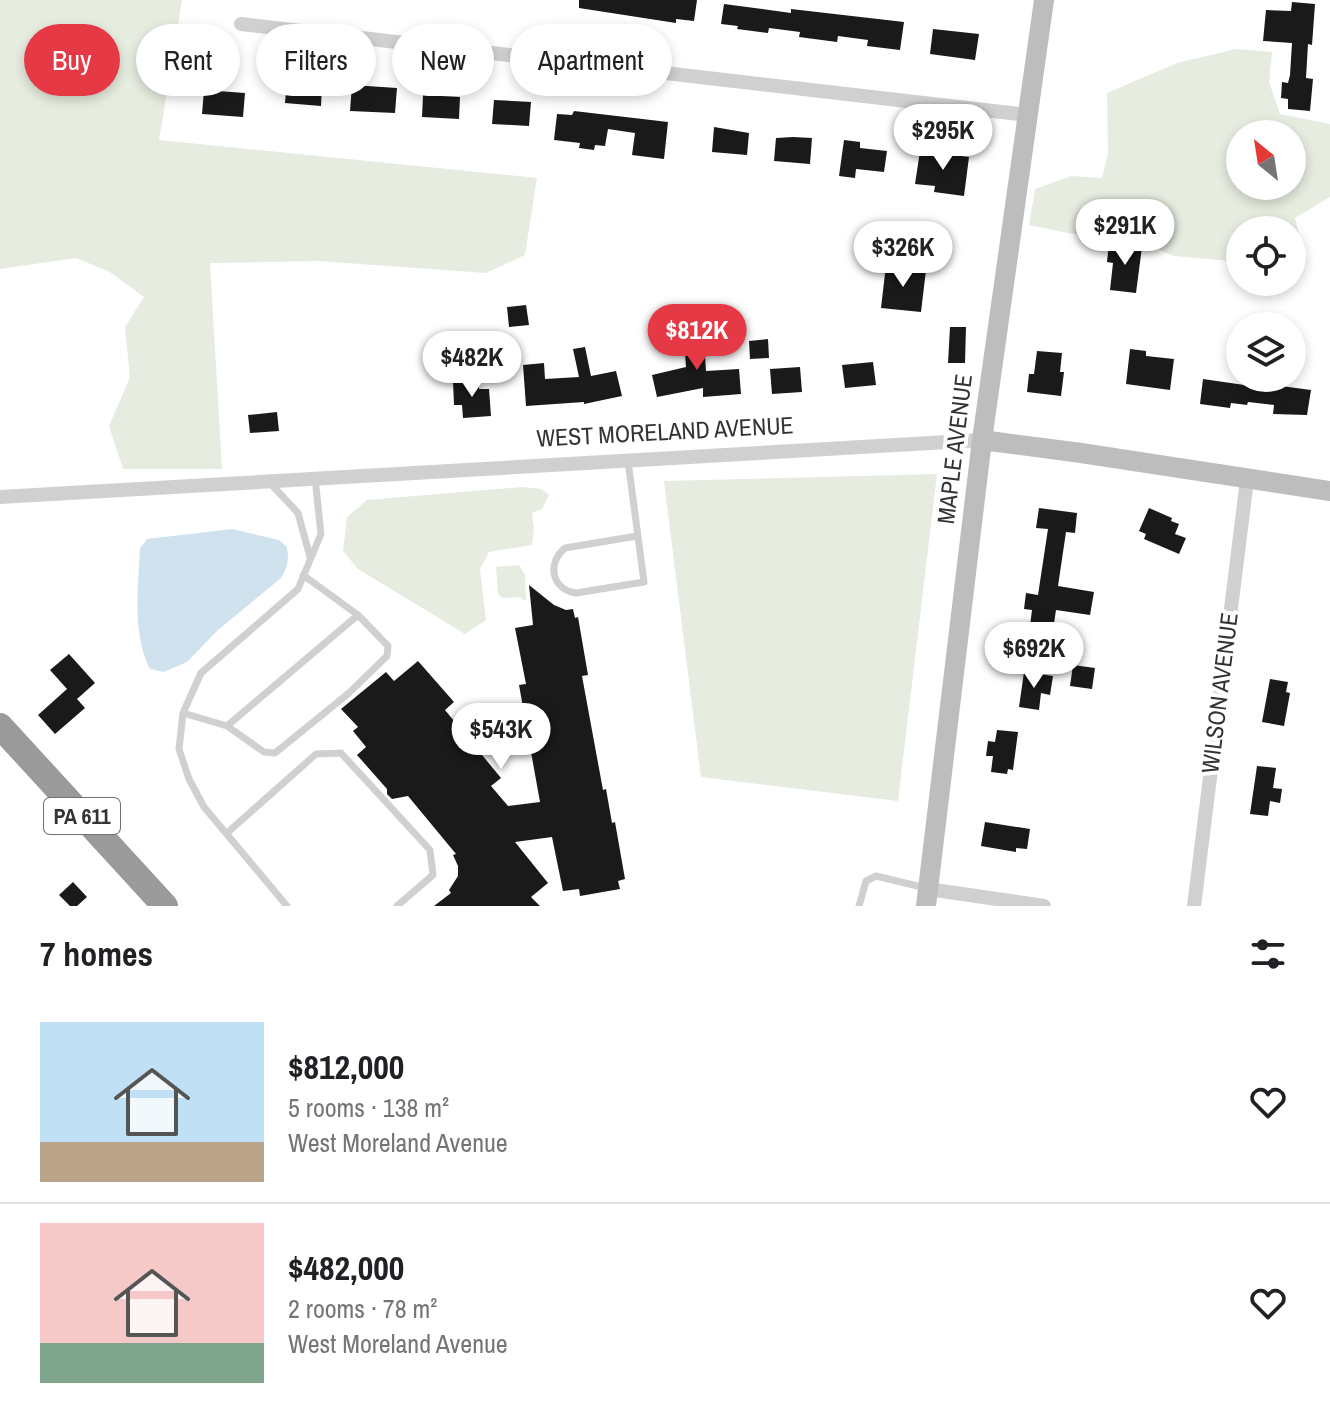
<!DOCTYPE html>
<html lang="en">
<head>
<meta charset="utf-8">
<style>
  :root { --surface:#fff; --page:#f6f6f6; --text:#202124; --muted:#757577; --line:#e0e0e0; --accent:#e63946 }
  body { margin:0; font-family:"Archivo Narrow",sans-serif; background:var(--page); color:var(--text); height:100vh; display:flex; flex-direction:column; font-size:30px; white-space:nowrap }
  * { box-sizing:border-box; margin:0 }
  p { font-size:26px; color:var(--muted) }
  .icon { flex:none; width:44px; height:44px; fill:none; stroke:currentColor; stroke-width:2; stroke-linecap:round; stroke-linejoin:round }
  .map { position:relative; height:906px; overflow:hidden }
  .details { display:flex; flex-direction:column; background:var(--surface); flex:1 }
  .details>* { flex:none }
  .hud { position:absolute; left:24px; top:24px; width:800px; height:72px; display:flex; gap:16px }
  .needle { width:52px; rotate:330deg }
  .controls { position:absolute; left:1226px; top:120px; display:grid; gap:16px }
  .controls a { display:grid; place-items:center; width:80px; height:80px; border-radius:50%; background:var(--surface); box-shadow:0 4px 12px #0003; font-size:40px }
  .price { position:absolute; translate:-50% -68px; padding:0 18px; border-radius:28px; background:#fff; color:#222; font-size:26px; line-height:52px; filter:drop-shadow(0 2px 4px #0008) }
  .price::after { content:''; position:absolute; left:50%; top:48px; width:24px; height:18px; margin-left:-12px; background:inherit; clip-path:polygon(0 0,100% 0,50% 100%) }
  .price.selected { background:var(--accent); color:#fff }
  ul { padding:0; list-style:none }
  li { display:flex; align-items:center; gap:24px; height:200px; padding:0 40px }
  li+li { border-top:2px solid var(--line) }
  li span { display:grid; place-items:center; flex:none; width:224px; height:160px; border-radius:0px; color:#555 }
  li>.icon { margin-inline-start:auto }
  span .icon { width:96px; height:96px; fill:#fffc; stroke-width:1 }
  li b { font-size:34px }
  h2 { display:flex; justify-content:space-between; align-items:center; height:96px; padding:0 40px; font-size:34px }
  .chip { padding:0 28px; border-radius:36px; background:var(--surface); box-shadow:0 4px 12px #0003; font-size:28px; line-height:72px }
  .chip.selected { background:var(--accent); color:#fff }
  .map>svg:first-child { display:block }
  .green { fill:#e6ecdf; fill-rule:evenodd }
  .water { fill:#cfe2ee }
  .building { fill:#1a1a1a }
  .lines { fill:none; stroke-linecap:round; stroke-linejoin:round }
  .lane { stroke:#d0d0d0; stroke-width:7 }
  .street { stroke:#d0d0d0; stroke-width:14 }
  .secondary { stroke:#bdbdbd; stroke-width:20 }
  .highway { stroke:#9a9a9a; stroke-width:26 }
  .labels { text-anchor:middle; stroke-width:8; stroke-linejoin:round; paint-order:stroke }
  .shield { fill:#fff; stroke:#707070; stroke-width:2 }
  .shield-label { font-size:22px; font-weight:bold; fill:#333 }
  .street-label { font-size:24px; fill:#333; stroke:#fff }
</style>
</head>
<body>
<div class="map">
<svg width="1330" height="906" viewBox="0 0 1330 906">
  <rect width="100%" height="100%" fill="#fff"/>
  <!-- green -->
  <path class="green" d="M0,0h182l-23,140 378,38 -12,77 -39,18 -168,-12 -108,2 12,206h-99l-14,-43 21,-49 -5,-50 19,-30 -34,-25 -34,-14 -76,11z
    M1236,49l36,3 -3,30 11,32 50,10v73l-35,21 11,47h-14v-35h-52v32l-66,-6 -45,-19 -56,-3 -44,-9 6,-36 36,-13 31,2 6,-25 -1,-60 70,-30zM1240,134h52v52h-52z
    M937,474l-39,327 -197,-24 -37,-296z
    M522,487l19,2 8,6 -7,14 -10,4 2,15 -2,17 -43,7 -9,17 6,51 -21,14 -107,-65 -15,-18 4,-34 20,-17z
    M519,565l6,10 1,24 -2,2 -4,-4 -18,1 -4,-4 -2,-27z"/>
  <!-- water -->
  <path class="water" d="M232,529l47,11 8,7c2,13 1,20 -6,31l-63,52 -31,32 -23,10 -14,-3c-18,-35 -12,-82 -10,-121l7,-9z"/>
  <!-- building -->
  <path class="building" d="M579,0h118l-3,21 -18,-2v4l-97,-15z
    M1292,2l23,2 -3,41 -4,-1 -2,34 7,1 -3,32 -22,-2v-10l-7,-1 1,-16 6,1 2,-8 2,-32 -29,-2 3,-31 25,1z
    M724,4l67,9v-4l113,13 -4,28 -33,-4 1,-6 -30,-4 -1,6 -38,-5 1,-5 -31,-4 -1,5 -31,-4 1,-3 -17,-2z
    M933,29l46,5 -4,26 -45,-6z
    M287,79l35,6 -1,21 -36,-3z
    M352,85l45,3 -2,25 -45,-2z
    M204,90l41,3 -2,24 -41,-3z
    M423,95l37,2 -1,22 -37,-2z
    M494,100l37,2 -2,24 -37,-2z
    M574,111l94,11 -4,37 -32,-4 3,-22 -27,-4 -3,17 -10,-1 -1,5 -15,-2 1,-5 -26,-3 3,-26 15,1z
    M714,127l35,6 -2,22 -35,-3z
    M793,137l19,1 -2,26 -36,-3 2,-23z
    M844,140l16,2v6l27,3 -3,21 -28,-3 -1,9 -16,-2z
    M920,151l49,6 -5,39 -30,-4 1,-6 -20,-2z
    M1109,243l33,4 -6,46 -26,-3 3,-27 -6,-1z
    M886,265l40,5 -5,42 -40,-4z
    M526,305l3,20 -20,2 -2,-20z
    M703,326l3,45 33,-2 2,25 -38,3v-9l-46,9 -5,-22 34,-8 -3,-39z
    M950,327h16l-1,36h-17z
    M768,339l1,19 -19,1 -1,-18z
    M585,347l6,29 25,-5 6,25 -38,8v-2l-58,4 -3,-41 21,-2 1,16 34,-2 -6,-28z
    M1130,349l16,2v5l28,3 -4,31 -44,-6z
    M1037,351l25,2 -2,19h4l-3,24 -34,-4 2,-18h5z
    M873,362l3,23 -31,3 -3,-23z
    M800,367l2,25 -30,2 -2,-25z
    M1203,379l55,8 1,-4 52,7 -4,25 -34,-1 1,-9 -26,-3 -1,3 -16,-2 -1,5 -30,-4z
    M470,380l1,5h8v4h10l2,27 -28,2 -1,-13h-8l-1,-24z
    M277,412l2,19 -29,2 -2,-18z
    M1039,508l38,5 -2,20 -9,-1 -8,54 36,6 -4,23 -34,-5 -4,27 -23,-3 3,-24 -8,-1 2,-16 12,2 10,-66 -12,-1z
    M1149,508l23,10 -1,3 8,3 -4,10 11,4 -7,16 -35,-15 2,-5 -7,-3z
    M529,585l25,20 12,5 7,-1 2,9 3,-1 10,58 -6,1 21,114 3,-1 6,34 3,-1 10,57 -7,2 2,8 -40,7 -1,-7 -16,2 -11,-54 -37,5 33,41 -17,14 9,9h-106l17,-13 -2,-3 9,-14v-10l-5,-11 3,-1 -48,-58 -16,3 -5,-5v-5l-30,-34 9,-8 -13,-16 5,-4 -17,-18 45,-37 8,9 24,-20 36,41 -9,8 56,68 -10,8 17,20 32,-4 -21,-117 7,-1 -11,-56 18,-3z
    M69,654l26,29 -18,16 8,9 -30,26 -17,-19 29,-26 -17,-19z
    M1073,665l22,3 -3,21 -22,-3z
    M1024,672l29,4 -3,19 -9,-2 -2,17 -20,-3z
    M1270,679l18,3 -2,10 4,1 -6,33 -22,-4z
    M997,730l21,2 -5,38 -5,-1 -1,5 -16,-2 2,-16h-7l2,-15 7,1z
    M1257,766l19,2 -3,20 9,1 -2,14 -10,-2 -2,15 -18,-2z
    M985,822l45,7 -3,20 -11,-1v4l-35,-6z
    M73,882l14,15 -10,9h-7l-11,-11z"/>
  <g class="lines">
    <!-- lane -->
    <path class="lane" d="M628,461l16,121 -68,11c-25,-4 -29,-30 -11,-45l72,-12
      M270,483l28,30 12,44
      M183,713l44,13 131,-111 -55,-40
      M227,726l37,26 11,1 74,-60 38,-37 1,-10 -30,-31
      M227,833l89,-79 25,-1 89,97 3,25 -36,31
      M287,906l-83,-99 -15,-28 -10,-30 4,-36 18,-40 97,-84 23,-55 -6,-56
      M859,906l7,-25 10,-5 50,12"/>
    <!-- street -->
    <path class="street" d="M241,24l787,91
      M0,497l982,-57
      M928,889l116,17
      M1194,906l53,-426"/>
    <!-- secondary -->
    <path class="secondary" d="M982,440l99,13 249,38
      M926,906l56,-466 62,-440"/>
    <!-- highway -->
    <path class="highway" d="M0,726l165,180"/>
  </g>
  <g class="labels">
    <!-- shield labels -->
    <rect class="shield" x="44" y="798" width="76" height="36" rx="6"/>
    <g class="shield-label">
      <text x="82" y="824">PA 611</text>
    </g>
    <!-- street labels -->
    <g class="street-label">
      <text transform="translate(665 432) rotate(-3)" y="8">WEST MORELAND AVENUE</text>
      <text transform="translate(955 449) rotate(-83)" y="8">MAPLE AVENUE</text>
      <text transform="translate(1220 693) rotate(-83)" y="8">WILSON AVENUE</text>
    </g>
  </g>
</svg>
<div class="controls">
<a><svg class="needle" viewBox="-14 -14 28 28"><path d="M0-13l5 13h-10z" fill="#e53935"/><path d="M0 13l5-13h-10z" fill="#757577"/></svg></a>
<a><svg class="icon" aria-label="locate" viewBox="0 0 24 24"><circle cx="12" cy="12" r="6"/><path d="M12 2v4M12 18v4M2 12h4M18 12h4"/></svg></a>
<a><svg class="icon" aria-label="layers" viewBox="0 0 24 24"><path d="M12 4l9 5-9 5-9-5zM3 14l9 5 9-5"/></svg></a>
</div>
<b class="price" style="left:943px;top:172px">$295K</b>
<b class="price" style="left:1125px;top:267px">$291K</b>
<b class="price" style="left:903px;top:289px">$326K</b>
<b class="price selected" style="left:697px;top:372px">$812K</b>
<b class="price" style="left:472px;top:399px">$482K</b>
<b class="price" style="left:1034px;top:690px">$692K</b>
<b class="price" style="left:501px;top:771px">$543K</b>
<div class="hud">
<a class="chip selected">Buy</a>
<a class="chip">Rent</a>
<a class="chip">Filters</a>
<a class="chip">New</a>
<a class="chip">Apartment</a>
</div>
</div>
<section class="details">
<h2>7 homes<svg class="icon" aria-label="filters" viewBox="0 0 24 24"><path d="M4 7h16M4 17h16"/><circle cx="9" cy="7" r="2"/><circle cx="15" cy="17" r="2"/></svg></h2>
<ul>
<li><span style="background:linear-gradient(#bfe0f5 75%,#b9a48a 0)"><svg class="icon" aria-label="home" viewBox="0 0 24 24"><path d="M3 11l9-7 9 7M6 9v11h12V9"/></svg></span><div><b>$812,000</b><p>5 rooms · 138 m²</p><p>West Moreland Avenue</p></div><svg class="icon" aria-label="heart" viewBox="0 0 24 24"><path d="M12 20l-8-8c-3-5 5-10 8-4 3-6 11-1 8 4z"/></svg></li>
<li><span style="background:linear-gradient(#f6c9c9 75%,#7fa58c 0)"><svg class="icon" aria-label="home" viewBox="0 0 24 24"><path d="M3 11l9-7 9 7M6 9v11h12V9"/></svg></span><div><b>$482,000</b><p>2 rooms · 78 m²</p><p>West Moreland Avenue</p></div><svg class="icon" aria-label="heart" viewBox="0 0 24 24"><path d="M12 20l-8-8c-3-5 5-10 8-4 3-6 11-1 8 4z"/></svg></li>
</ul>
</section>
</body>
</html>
